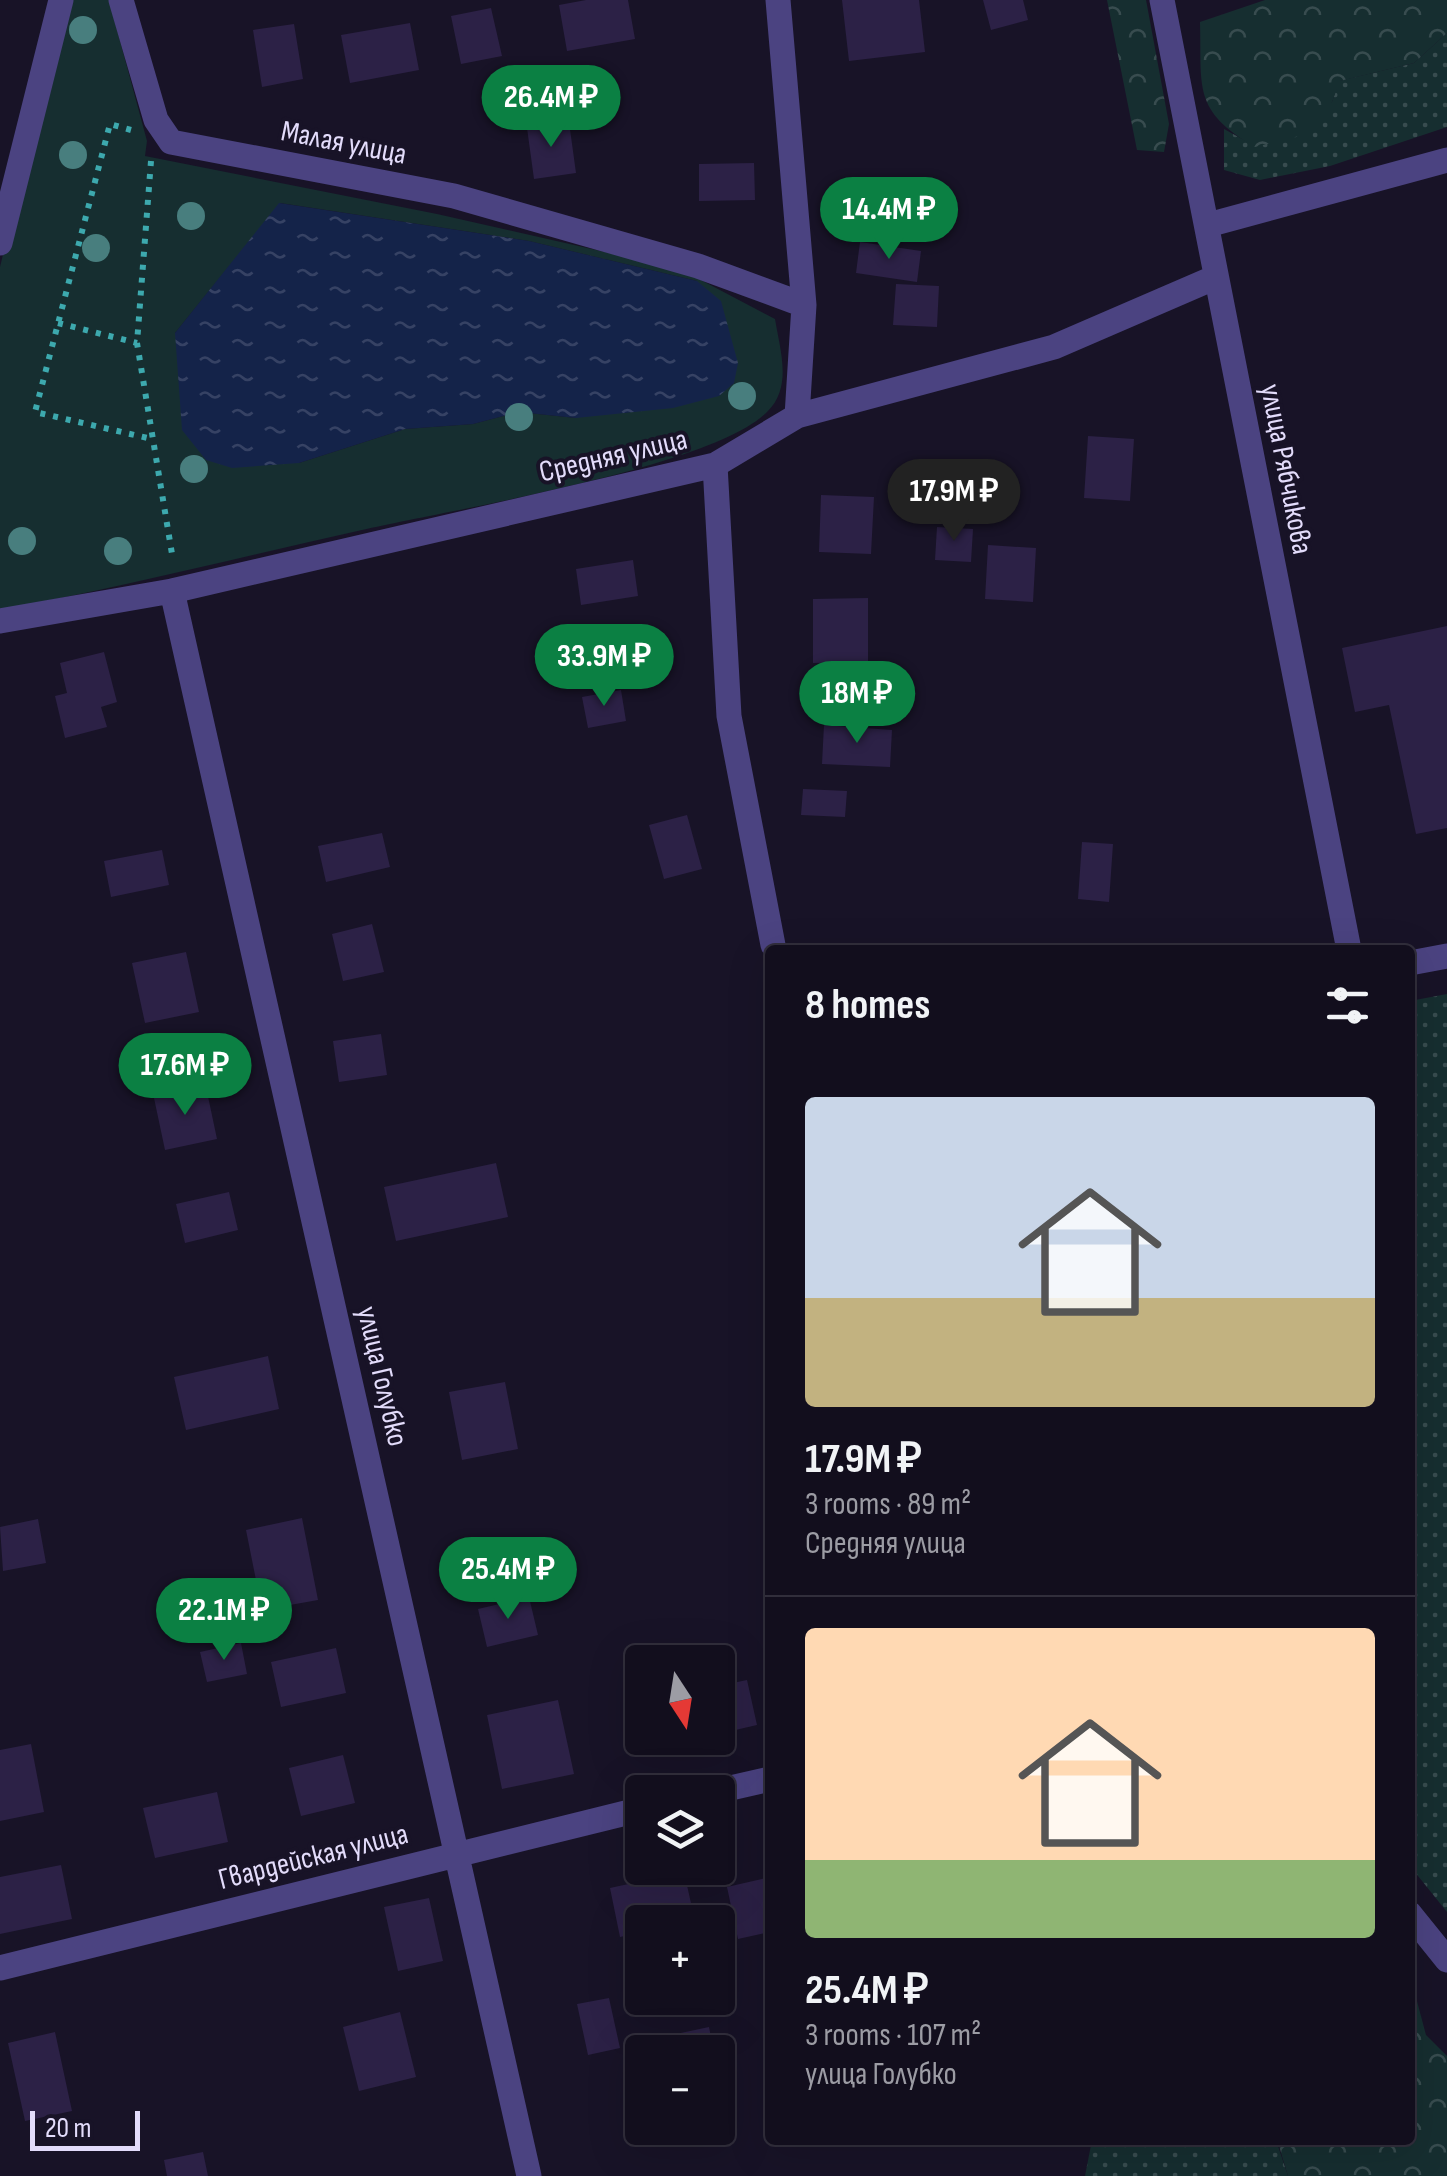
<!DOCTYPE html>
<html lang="en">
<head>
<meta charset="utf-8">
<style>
  :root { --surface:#120e1d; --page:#1f1c2a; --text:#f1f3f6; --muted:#9c9ca4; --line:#312e3b; --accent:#0b8043 }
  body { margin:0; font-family:"Sofia Sans Condensed",sans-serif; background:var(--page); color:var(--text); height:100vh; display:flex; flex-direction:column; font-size:38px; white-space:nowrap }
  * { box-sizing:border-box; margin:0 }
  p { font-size:32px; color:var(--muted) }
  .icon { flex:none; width:55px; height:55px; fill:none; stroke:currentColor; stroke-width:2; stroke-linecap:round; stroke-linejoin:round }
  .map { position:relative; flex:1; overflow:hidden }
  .drawer { position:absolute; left:765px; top:945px; width:650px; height:1200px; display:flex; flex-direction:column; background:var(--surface); border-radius:10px; box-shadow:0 10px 40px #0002,0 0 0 2px var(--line) }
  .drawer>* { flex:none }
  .needle { width:65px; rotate:168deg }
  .fabs { position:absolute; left:625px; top:1645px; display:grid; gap:20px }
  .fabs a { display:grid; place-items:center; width:110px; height:110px; border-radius:10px; background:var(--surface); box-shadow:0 10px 40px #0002,0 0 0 2px var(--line); font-size:50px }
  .scale { position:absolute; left:30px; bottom:25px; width:110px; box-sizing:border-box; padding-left:10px; border:5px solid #e3dcfb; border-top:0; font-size:28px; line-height:35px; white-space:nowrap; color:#e3dcfb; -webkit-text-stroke:8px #181327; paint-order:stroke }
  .price { position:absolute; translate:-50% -85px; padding:0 22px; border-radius:35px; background:var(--accent); color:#fff; font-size:32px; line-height:65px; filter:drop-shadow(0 2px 5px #0008) }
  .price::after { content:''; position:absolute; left:50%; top:60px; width:30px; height:22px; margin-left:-15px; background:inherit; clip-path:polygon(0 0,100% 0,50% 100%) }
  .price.active { background:#222; color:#fff }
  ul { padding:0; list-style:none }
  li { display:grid; align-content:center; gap:20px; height:530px; padding:0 40px }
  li+li { border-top:2px solid var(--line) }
  li span { display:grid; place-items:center; height:310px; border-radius:10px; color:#555 }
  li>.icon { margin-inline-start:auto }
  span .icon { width:180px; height:180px; fill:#fffc; stroke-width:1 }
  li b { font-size:42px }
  h2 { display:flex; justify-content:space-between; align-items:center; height:120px; padding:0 40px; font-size:42px }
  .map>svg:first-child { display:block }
  .grass { fill:url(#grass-dots) }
  .forest { fill:url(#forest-crowns) }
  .green { fill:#162e30; fill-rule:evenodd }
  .water { fill:url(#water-ripples) }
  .building { fill:#2c2146 }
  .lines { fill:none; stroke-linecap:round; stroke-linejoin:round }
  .path { stroke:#3da9ae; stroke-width:6; stroke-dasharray:5 8; stroke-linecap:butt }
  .minor { stroke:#4b4381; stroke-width:25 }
  .tree { fill:#487e7e }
  .labels { text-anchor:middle; stroke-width:8; stroke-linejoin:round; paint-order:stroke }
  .street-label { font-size:30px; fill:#e3dcfb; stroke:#181327 }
</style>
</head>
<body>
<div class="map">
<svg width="1447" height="2176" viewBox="0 0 1447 2176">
  <defs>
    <pattern id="grass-dots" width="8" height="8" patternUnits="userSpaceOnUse" patternTransform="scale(2.5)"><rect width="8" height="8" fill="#162e30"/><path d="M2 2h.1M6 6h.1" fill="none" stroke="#384c4f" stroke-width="1.8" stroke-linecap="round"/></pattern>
    <pattern id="forest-crowns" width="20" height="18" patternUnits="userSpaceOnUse" patternTransform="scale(2.5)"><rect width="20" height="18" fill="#162e30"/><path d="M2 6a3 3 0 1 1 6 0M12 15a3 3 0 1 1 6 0" fill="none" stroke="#384c4f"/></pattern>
    <pattern id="water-ripples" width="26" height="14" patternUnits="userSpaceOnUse" patternTransform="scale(2.5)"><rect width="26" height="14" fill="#142349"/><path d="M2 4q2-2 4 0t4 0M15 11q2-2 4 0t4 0" fill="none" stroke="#364264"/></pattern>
  </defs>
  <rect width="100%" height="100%" fill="#181327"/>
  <!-- grass -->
  <path class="grass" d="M1447,33v94l-117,39 -70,14 -36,-10v-41l31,17 77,-44 7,-21 75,-18z
    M1447,994v918l-37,-46v-865z
    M1092,2140h175l11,6 10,30h-203z"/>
  <!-- forest -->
  <path class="forest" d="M1107,0h39l23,124 -5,28 -27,-2z
    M1265,0h182v33l-33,30 -74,18 -8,21 -21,31 -56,14c-63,-37 -53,-59 -55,-125z
    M1410,1975l16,60 21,21v120h-159l-9,-30 -12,-6h143z"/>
  <!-- green -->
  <path class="green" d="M64,0h45l38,141 -2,15 292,58 243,55 95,50c5,31 18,68 -8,93 -55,56 -318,98 -405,118 -121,27 -240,57 -362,80v-343zM280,203l249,38 168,40 -121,137 -57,-6 -46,12 -68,5 -106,34 -124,-130z"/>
  <!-- water -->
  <path class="water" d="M279,203l250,38 168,40 24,20 17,62 -4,20 -15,13 -46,12 -97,10 -57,-6 -46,12 -68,5 -106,34 -67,5 -26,-8 -24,-30 -7,-97z"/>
  <!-- building -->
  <path class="building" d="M586,0h42l7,39 -68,12 -8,-46z
    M842,0h77l6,52 -76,9z
    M983,0h40l5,20 -37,10z
    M491,8l11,48 -41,8 -10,-48z
    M410,23l9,47 -69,13 -9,-48z
    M294,24l9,55 -41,8 -9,-57z
    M569,122l7,51 -42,6 -7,-51z
    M754,163l1,37 -56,1v-37z
    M860,242l61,9 -4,31 -61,-9z
    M896,284l43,2 -2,41 -44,-2z
    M1088,436l46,3 -4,62 -46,-3z
    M821,495l53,2 -3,57 -52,-2z
    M937,527l36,2 -2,33 -36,-2z
    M988,545l48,3 -3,54 -48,-3z
    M633,560l5,36 -57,9 -5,-36z
    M868,598v64l-55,1v-64z
    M1447,626v202l-31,6 -27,-129 -34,7 -13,-64z
    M104,652l13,50 -16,5 6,20 -42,11 -10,-42 12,-3 -7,-30z
    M621,690l5,31 -38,7 -6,-31z
    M824,725l68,5 -2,37 -68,-3z
    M803,789l44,2 -2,26 -44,-2z
    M687,815l15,54 -38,10 -15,-54z
    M382,833l8,34 -64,15 -8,-36z
    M1082,842l31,2 -4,58 -31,-3z
    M162,850l7,35 -58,12 -7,-36z
    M372,924l12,48 -41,9 -11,-47z
    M186,952l13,60 -54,11 -13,-60z
    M381,1034l6,41 -48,7 -6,-41z
    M206,1087l11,52 -52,11 -11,-52z
    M496,1163l12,54 -112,24 -12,-54z
    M229,1192l9,38 -53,13 -9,-39z
    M268,1356l11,53 -93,21 -12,-53z
    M505,1382l13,67 -56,11 -13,-68z
    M302,1518l16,82 -56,10 -16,-80z
    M38,1519l8,44 -43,8 -3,-44z
    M529,1597l9,38 -51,12 -9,-38z
    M241,1643l6,31 -40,8 -7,-30z
    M692,1643l4,19h-32l-3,-12z
    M336,1648l10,45 -65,14 -10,-45z
    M747,1680l10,45 -39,9v-48z
    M558,1700l16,74 -72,15 -15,-74z
    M31,1744l13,68 -44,9v-71z
    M343,1755l12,48 -54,13 -12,-48z
    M217,1792l11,50 -73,16 -12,-50z
    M61,1865l11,54 -72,15v-57z
    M684,1872l11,49 -53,1v10l-22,5 -10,-49z
    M770,1877v55l-32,7 -11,-52z
    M429,1898l14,63 -45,10 -14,-64z
    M609,1998l11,50 -32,7 -11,-51z
    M400,2012l16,65 -57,14 -16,-64z
    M709,2027l5,25h-35l-3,-18z
    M55,2032l17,79 -47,10 -17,-78z
    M203,2152l5,24h-41l-3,-16z"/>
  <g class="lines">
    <!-- path -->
    <path class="path" d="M131,130l-21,-6 -75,288 117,27
      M151,161l-14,182 36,217
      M58,323l79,20"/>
    <!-- minor -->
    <path class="minor" d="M121,0l35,120 15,22 283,54 244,70 106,39
      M778,0l26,305 -7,111
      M1162,0l187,950
      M1208,225l239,-65
      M0,243l61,-243
      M715,465l14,251 44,229
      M172,591l357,1585
      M0,621l172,-30 543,-126 82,-49 257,-69 162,-70
      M1410,963l37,-7
      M713,1792l57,-13
      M1410,1914l37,46
      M0,1968l642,-159"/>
  </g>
  <!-- trees -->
  <g class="tree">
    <circle cx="83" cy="30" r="14"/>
    <circle cx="73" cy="155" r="14"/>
    <circle cx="191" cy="216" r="14"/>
    <circle cx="96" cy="248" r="14"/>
    <circle cx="742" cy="396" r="14"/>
    <circle cx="519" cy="417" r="14"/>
    <circle cx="194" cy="469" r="14"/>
    <circle cx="22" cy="541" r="14"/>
    <circle cx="118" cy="551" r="14"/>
  </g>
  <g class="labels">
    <!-- street labels -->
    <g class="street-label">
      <text transform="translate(344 142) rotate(11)" y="10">Малая улица</text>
      <text transform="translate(613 455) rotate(-13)" y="10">Средняя улица</text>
      <text transform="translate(1287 469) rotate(79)" y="10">улица Рябчикова</text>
      <text transform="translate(383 1376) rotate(77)" y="10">улица Голубко</text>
      <text transform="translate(313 1856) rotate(-14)" y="10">Гвардейская улица</text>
    </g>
  </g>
</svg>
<div class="fabs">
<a><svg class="needle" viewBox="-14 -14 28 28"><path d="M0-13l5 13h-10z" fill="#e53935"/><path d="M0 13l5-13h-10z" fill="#9c9ca4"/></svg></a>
<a><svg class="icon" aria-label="layers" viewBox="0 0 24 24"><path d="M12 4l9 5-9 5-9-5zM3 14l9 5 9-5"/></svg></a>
<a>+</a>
<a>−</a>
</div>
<div class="scale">20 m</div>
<b class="price" style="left:551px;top:150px">26.4M ₽</b>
<b class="price" style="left:889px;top:262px">14.4M ₽</b>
<b class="price active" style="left:954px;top:544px">17.9M ₽</b>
<b class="price" style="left:604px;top:709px">33.9M ₽</b>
<b class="price" style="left:857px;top:746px">18M ₽</b>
<b class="price" style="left:185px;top:1118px">17.6M ₽</b>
<b class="price" style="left:508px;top:1622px">25.4M ₽</b>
<b class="price" style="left:224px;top:1663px">22.1M ₽</b>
<section class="drawer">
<h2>8 homes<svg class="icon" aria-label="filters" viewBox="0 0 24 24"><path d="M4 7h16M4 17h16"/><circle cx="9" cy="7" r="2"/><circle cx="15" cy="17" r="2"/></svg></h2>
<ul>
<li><span style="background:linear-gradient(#c9d6e8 65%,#c2b280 0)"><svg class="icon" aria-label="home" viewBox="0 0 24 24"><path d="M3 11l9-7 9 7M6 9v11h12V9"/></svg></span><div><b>17.9M ₽</b><p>3 rooms · 89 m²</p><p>Средняя улица</p></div></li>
<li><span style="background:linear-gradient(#ffd9b3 75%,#8fb573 0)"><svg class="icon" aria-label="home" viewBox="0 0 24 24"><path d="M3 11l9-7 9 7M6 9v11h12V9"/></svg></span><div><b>25.4M ₽</b><p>3 rooms · 107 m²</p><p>улица Голубко</p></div></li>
</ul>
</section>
</div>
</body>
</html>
